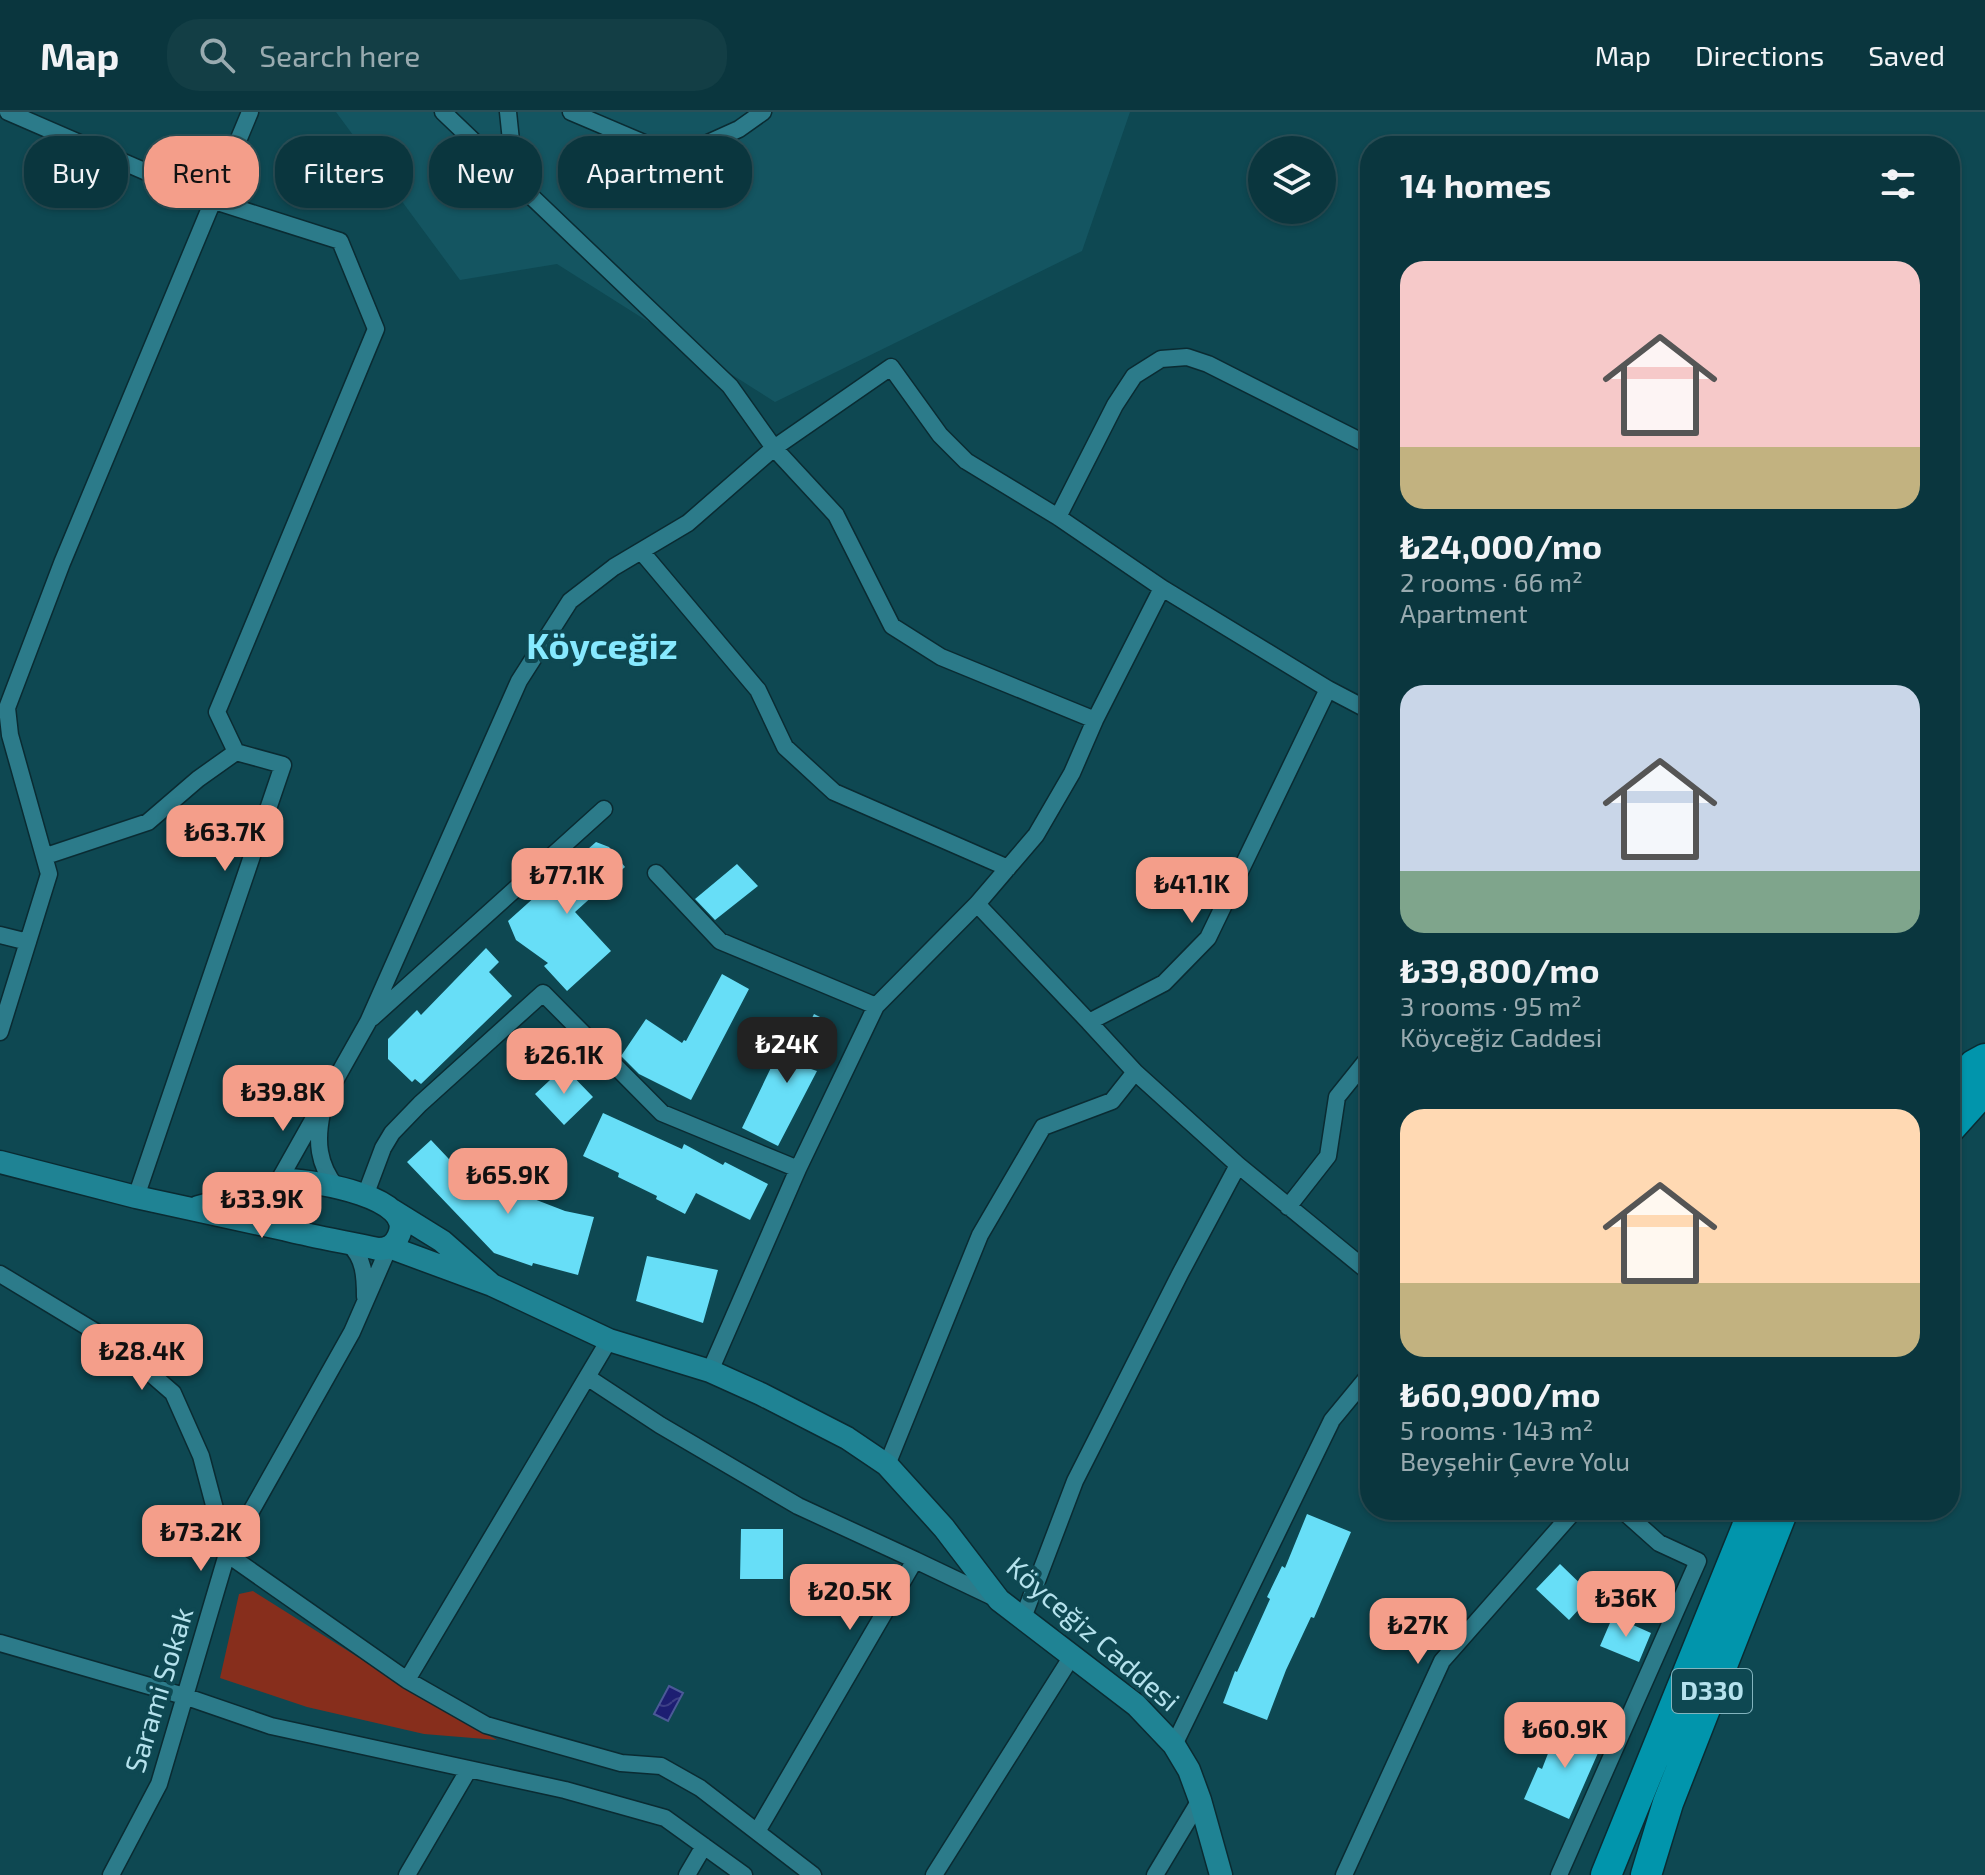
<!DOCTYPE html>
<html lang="en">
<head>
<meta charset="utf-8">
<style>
  :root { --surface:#0a363e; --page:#133e45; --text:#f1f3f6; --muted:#99abb0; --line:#2a5058; --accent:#f49e8a }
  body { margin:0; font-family:"Exo 2",sans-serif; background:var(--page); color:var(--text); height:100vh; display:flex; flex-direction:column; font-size:30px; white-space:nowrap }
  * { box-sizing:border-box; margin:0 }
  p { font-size:26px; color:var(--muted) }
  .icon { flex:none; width:44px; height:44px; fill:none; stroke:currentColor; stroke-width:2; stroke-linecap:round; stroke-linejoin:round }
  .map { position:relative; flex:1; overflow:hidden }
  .details { position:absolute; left:1360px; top:24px; width:600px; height:1384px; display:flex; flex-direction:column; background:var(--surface); border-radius:32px; box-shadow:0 2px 6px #0004,0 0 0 2px var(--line) }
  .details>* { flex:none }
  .guide { position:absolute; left:24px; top:24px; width:760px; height:72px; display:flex; gap:16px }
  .buttons { position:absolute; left:1248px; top:24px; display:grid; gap:16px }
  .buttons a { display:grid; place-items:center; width:88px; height:88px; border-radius:50%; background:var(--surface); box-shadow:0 2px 6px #0004,0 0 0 2px var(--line); font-size:40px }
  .price { position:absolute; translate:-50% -68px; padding:0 18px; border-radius:16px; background:var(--accent); color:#111; font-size:26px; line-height:52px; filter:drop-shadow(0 2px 4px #0008) }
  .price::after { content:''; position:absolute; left:50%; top:48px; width:24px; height:18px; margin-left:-12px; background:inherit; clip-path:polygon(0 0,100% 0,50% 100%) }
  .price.current { background:#222; color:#fff }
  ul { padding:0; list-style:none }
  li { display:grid; align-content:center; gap:16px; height:424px; padding:0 40px }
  li span { display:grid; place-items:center; height:248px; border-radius:24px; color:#555 }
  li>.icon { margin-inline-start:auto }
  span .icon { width:144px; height:144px; fill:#fffc; stroke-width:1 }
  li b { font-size:34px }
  h2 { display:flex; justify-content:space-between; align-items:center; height:96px; padding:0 40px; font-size:34px }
  .tag { padding:0 28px; border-radius:32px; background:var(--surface); box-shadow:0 2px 6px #0004,0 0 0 2px var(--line); font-size:28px; line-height:72px }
  .tag.current { background:var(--accent); color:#111 }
  header { display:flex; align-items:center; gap:48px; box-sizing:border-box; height:112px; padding:0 40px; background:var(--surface); border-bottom:2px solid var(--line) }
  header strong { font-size:38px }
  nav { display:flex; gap:44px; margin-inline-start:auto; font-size:28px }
  .search { width:560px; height:72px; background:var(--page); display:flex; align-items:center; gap:20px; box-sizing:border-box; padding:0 28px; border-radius:32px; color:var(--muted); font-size:30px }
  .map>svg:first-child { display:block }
  .built { fill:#145561 }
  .park { fill:#872e1c }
  .water { fill:url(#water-waves); stroke:#4b5997; stroke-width:2 }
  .building { fill:#67def7 }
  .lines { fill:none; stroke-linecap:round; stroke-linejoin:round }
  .street-casing { stroke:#0a2b32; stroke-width:19 }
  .secondary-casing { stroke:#0a2b32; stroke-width:25 }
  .highway-casing { stroke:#0a2b32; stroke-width:33 }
  .street { stroke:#2c7b8a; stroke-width:16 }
  .secondary { stroke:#1f8394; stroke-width:22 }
  .highway { stroke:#0195ac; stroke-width:30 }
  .labels { text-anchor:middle; stroke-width:8; stroke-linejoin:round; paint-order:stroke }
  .shield { fill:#0e4852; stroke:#83b4be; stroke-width:2 }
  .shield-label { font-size:26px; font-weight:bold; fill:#b5e2ed }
  .street-label { font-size:28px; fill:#b5e2ed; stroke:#0e4852 }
  .district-label { font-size:36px; font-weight:bold; fill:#86e9ff; stroke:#0e4852 }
</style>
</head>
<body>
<header>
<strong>Map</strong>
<div class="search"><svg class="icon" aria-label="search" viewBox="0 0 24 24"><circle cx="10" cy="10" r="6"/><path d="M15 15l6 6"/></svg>Search here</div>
<nav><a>Map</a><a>Directions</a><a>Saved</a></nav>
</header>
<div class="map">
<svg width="1985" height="1763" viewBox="0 0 1985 1763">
  <defs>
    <pattern id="water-waves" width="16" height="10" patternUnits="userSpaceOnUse" patternTransform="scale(2)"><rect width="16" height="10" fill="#1d1e72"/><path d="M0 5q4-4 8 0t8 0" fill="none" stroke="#3c3e86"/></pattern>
  </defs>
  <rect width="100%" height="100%" fill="#0e4852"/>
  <!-- built -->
  <path class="built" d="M336,0h794l-48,139 -307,151 -218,-138 -97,16z"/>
  <!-- park -->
  <path class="park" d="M253,1479l162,102 82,47 -73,-6 -117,-27 -87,-29 19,-84z"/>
  <!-- water -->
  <path class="water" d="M669,1574l14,7 -15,28 -14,-7z"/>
  <!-- building -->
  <path class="building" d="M596,730l13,5 16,20 -50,45 36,39 -44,40 -23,-25 4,-3 -32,-23 -8,-19 29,-26 -3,-4 27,-24 3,3z
    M737,752l21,22 -43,34 -20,-21z
    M486,836l13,14 -10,10 23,24 -91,88 -6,-5 -3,3 -24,-23v-20l29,-29 4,5z
    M722,862l27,15 -58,111 -52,-26 -18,-18 25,-37 36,24 2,-3 2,1z
    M814,902l20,10 -23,45 6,2 -39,75 -36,-18 36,-75 14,6z
    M564,955l29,30 -29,28 -29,-31z
    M603,1001l79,36 2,-5 39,21 2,-3 43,22 -18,36 -54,-27 -11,21 -29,-15 1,-3 -39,-19 1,-4 -36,-17z
    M431,1028l49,52 22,-19 19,21 44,17 29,6 -16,58 -45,-12 -1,3 -38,-13 -87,-91z
    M647,1144l71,14 -15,53 -67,-22z
    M1307,1402l44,18 -37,86 -3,-1 -25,53 -19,50 -44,-17 12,-32 2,1 33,-73 -3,-2 15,-31 3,2z
    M741,1417h42v50h-43z
    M1560,1452l32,31 -23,25 -33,-31z
    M1613,1504l38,17 -12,29 -39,-16z
    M1561,1608l44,17 -36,82 -45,-20 14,-32 4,2z"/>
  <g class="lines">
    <defs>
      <path id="street" d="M8,0l203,88 129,41 36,88 -159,383 19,40
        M508,0l5,48 8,27
        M571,0l106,45 62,-28 24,-17
        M1058,405l57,-112 19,-29 27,-17 26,-2 21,7 162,82
        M641,439l117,139 27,57 49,45 174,76
        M1095,608l-154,-63 -49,-31 -56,-111 -62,-67 117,-81 49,68 26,26 92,56 104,71
        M46,744l102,-34 50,-43 38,-27 47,13 -147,432
        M656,761l64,68 156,65
        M977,792l112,118 75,-39 44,-45 120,-249
        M0,823l28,7
        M372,906l232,-209
        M0,920l49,-158 -39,-139 -3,-27 55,-145 188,-451
        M322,1001c-6,28 -4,51 14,74
        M1238,1053l132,108
        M798,1057l78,-163 101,-102 59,-69 36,-62 23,-53 67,-132 166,101 42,22
        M278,1070l90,-160 151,-341 51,-80 44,-34 74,-44 86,-75 -44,-62 -287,-274
        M365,1084l18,-48 9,-15 28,-29 123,-111 119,120 136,56 -88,202
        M1288,1095l40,-51 9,-59 33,-41
        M349,1132c15,14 16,32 16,53
        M0,1162l119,72 54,47 28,63 26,98 180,126 202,-340
        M587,1265l73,48 138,81 117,54
        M887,1353l93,-230 63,-108 69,-26 23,-29 -46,-50
        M1023,1506l52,-137 106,-209 57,-107 -103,-93
        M0,1531l184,53 87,30 294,64 100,28 79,57
        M407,1568l79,45 135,38 40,3 39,22 113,87
        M1174,1633l158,-325 38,-46
        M758,1718l157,-270 82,39
        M111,1763l48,-91 68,-230 125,-222 37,-85
        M407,1763l62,-106
        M687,1763l17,-29
        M934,1763l138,-219
        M1155,1763l45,-75
        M1344,1763l98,-214 133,-151
        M1559,1763l139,-314 -39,-18 -37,-33"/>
      <path id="secondary" d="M0,1050l136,35 147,32
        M289,1068c24,1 130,17 109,57 -4,9 -11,12 -20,12 -23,-5 -46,-9 -69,-14 -7,-2 -18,-3 -25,-6 -25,-13 -24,-44 5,-49z
        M198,1095l74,-20
        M389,1135l103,38 -50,-44 -50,-31
        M492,1173l117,55 101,31 51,23 86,44 40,27 57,63 55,72 137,105 38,40 15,25 11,30 21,75"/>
      <path id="highway" d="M1950,979l24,-26 11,-6
        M1950,1016l35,-39
        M1606,1763l148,-365
        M1646,1763l22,-72 115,-293"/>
    </defs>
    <!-- street casing -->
    <use href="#street" class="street-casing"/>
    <!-- secondary casing -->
    <use href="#secondary" class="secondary-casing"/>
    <!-- highway casing -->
    <use href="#highway" class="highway-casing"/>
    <!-- street -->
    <use href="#street" class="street"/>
    <!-- secondary -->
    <use href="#secondary" class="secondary"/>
    <!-- highway -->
    <use href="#highway" class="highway"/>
  </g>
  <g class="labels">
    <!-- shield labels -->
    <rect class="shield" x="1672" y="1557" width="80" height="44" rx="6"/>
    <g class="shield-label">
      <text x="1712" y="1588">D330</text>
    </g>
    <!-- street labels -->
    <g class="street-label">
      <text transform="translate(1093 1522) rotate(41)" y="10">Köyceğiz Caddesi</text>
      <text transform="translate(159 1578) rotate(-73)" y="10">Sarami Sokak</text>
    </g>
    <!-- district labels -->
    <g class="district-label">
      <text x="602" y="547">Köyceğiz</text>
    </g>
  </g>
</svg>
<div class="buttons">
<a><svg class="icon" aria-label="layers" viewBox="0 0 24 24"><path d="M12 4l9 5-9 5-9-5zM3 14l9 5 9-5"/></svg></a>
</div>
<b class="price" style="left:225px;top:761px">₺63.7K</b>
<b class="price" style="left:567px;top:804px">₺77.1K</b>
<b class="price" style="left:1192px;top:813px">₺41.1K</b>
<b class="price current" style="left:787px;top:973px">₺24K</b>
<b class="price" style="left:564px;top:984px">₺26.1K</b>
<b class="price" style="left:283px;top:1021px">₺39.8K</b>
<b class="price" style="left:508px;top:1104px">₺65.9K</b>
<b class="price" style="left:262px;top:1128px">₺33.9K</b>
<b class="price" style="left:142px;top:1280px">₺28.4K</b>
<b class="price" style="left:201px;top:1461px">₺73.2K</b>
<b class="price" style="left:850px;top:1520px">₺20.5K</b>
<b class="price" style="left:1626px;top:1527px">₺36K</b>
<b class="price" style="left:1418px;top:1554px">₺27K</b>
<b class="price" style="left:1565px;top:1658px">₺60.9K</b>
<div class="guide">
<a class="tag">Buy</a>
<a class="tag current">Rent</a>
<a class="tag">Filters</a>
<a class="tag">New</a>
<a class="tag">Apartment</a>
</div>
<section class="details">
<h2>14 homes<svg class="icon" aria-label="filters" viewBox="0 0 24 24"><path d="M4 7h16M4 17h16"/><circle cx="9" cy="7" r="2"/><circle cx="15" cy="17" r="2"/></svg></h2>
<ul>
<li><span style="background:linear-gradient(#f6c9c9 75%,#c2b280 0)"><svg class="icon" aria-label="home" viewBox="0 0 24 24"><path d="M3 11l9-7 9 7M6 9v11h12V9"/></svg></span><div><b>₺24,000/mo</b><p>2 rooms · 66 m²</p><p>Apartment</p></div></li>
<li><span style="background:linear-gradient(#c9d6e8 75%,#7fa58c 0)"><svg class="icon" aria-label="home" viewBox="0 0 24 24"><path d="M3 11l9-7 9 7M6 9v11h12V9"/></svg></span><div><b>₺39,800/mo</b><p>3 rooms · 95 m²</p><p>Köyceğiz Caddesi</p></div></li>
<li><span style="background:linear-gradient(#ffd9b3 70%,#c2b280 0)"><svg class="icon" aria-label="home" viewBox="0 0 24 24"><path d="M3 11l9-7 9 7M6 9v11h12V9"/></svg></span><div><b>₺60,900/mo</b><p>5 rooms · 143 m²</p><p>Beyşehir Çevre Yolu</p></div></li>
</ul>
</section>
</div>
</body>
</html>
